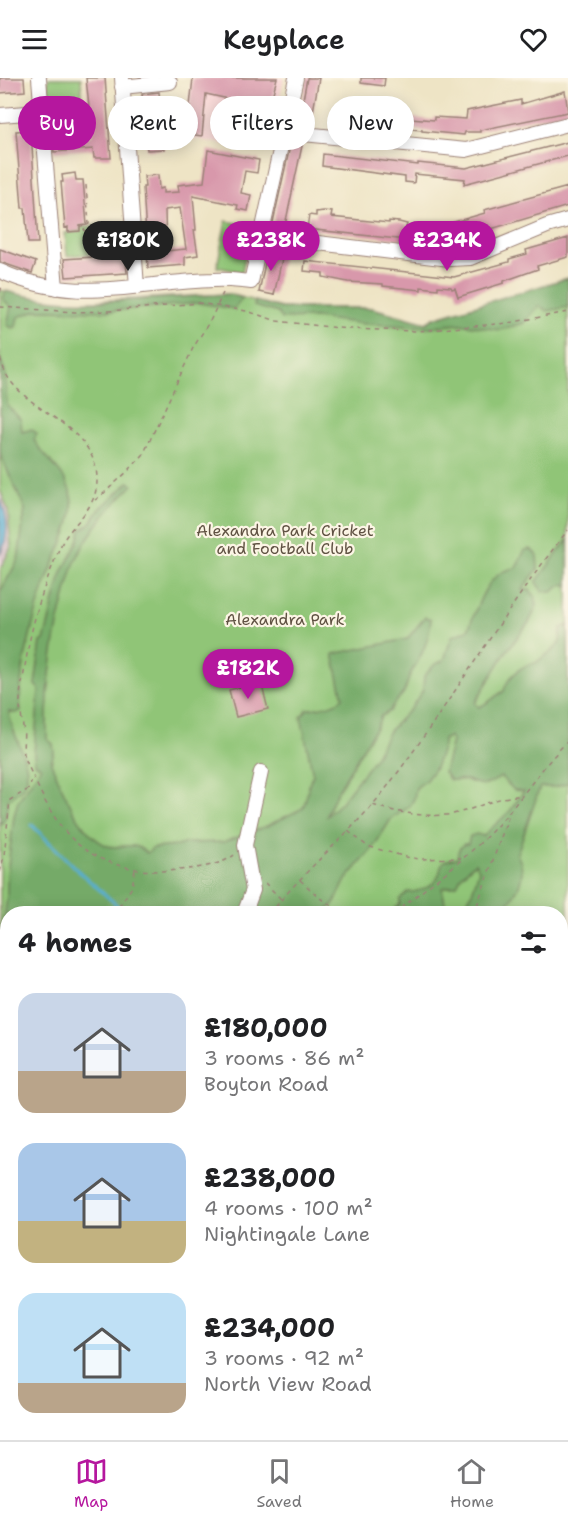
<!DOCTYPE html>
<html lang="en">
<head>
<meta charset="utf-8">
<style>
  :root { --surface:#fff; --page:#f2f2f2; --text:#202124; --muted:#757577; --line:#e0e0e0; --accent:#b5179e }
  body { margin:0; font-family:"Shantell Sans",sans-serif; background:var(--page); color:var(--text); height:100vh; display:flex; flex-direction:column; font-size:22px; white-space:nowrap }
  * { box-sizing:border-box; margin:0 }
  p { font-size:20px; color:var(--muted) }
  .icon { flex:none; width:33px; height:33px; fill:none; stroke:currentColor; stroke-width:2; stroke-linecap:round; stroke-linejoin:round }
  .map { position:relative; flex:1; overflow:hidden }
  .panel { position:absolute; left:0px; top:828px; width:568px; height:534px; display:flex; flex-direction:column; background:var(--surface); border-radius:24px 24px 0 0; box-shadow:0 3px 15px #0003 }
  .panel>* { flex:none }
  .top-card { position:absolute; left:18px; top:18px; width:532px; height:54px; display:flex; gap:12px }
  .price { position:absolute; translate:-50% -51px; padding:0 14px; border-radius:21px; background:var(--accent); color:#fff; font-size:20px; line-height:39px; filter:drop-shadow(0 2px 3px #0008) }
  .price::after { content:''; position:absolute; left:50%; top:36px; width:18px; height:14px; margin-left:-9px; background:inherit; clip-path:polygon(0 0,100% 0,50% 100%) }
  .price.current { background:#222; color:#fff }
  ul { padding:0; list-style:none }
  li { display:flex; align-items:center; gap:18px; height:150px; padding:0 18px }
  li span { display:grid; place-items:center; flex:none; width:168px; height:120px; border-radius:18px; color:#555 }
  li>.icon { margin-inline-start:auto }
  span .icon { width:72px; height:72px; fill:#fffc; stroke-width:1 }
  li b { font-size:26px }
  h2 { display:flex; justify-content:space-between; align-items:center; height:72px; padding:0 18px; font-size:26px }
  .pill { padding:0 21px; border-radius:27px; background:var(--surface); box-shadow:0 3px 15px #0003; font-size:21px; line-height:54px }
  .pill.current { background:var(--accent); color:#fff }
  header { display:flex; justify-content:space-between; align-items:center; height:78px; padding:0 18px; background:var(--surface); font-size:27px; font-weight:600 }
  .tabs { display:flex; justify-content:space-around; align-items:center; height:84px; border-top:2px solid var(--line); background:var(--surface); font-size:16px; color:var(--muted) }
  .tabs a { display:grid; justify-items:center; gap:3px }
  .tabs .current { color:var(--accent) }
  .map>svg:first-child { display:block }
  .built { fill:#f7cfd3 }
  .industrial { fill:#d2bdc7 }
  .green { fill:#90c577; stroke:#6d7251; stroke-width:1.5 }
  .forest { fill:#74aa68; stroke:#5f644a; stroke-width:1.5 }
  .water { fill:#56afd4; stroke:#506780; stroke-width:1.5 }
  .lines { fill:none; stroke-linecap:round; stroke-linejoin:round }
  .stream { stroke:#56afd4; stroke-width:3 }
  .building { fill:#d898ab; fill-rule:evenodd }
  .minor-casing { stroke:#9c8278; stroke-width:16 }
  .path { stroke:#9c8278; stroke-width:1.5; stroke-dasharray:4.5 4.5; stroke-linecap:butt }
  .minor { stroke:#fff; stroke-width:14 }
  .rail-casing { stroke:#4a1f2b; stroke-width:5 }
  .rail { stroke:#fcf5e5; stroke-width:3; stroke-dasharray:9; stroke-linecap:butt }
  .labels { text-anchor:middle; stroke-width:4.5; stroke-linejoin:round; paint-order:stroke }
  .park-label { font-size:16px; fill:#5f5142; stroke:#fcf5e5 }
</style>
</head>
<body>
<header><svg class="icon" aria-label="menu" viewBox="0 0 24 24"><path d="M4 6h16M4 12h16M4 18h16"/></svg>Keyplace<svg class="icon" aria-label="heart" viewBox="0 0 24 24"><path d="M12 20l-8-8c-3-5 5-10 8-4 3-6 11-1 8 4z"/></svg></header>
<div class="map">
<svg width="568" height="1362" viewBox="0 0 568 1362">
  <rect width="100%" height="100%" fill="#fcf5e5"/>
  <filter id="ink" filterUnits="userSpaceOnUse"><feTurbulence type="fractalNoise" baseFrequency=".0167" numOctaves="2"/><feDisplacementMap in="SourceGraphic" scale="12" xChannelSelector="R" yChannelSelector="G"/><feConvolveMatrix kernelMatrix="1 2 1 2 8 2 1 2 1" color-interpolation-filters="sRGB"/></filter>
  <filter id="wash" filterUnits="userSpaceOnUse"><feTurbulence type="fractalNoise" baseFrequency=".008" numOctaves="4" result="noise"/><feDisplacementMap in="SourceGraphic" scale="24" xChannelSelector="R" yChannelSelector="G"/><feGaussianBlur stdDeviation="1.35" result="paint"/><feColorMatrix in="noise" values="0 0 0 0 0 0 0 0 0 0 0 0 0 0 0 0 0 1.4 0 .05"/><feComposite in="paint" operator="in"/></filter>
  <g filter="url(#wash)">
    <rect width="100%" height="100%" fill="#eee4c5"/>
    <!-- built -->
    <path class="built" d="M191,0h93l-16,74 -83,-15z"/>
    <!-- industrial -->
    <path class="industrial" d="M0,412l8,20 3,37 -11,23z
      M0,1179l8,17v158l80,1 4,7h-92z"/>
    <!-- green -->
    <path class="green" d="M48,0h33l2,35 -34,2z
      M226,143l25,5 -9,46 -25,-5z
      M102,147l2,28 -37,3 -2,-23 15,-2v-4z
      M568,200v1001l-7,-2v-363h-553v331l-8,2v-677l11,-23 -3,-37 -8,-20v-200l30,8 44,4 155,-8 52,14h91l54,15 8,-5z
      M562,1320l6,1v36l-7,1z"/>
    <!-- forest -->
    <path class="forest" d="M568,200v29l-20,4 -9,-5 -15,17 -25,7 -39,-6 -30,3 -65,-3 -50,-6 -33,1 -4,-6 -24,-7 1,-5 26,7h91l54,15 8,-5z
      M6,213c68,20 152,6 223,3l14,4 -9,11 -35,-6 -90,8 -72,-1 -19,7 -2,10 -4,1 -5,-3 4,-18 -8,-8z
      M0,280l5,13 2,34 14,15 1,12 10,-3 5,5 -3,6c12,21 37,35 38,62 2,21 -14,50 -22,70 -13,32 -34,105 -29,139l-6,2 -6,-1c1,21 25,52 16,72 -2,6 -12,11 -17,16l-3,19 -5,7v-234l18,-32 7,-51 -25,-55z
      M129,404l4,3c-21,20 -43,46 -56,73 -5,9 -7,21 -10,31 -14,49 -21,99 -20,150l6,5 1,8 -3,11c12,26 28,72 57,83 12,4 25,-7 39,7l6,-5 24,-2 10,-3 37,-1 43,-16 36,-18c5,-12 4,-23 10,-33l-12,-58 6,-8c12,-1 27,-3 36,-11l-10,-44 74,-15 18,-22 6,2c-2,22 -9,36 -20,54 -3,6 -4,13 -7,19 -5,8 -10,8 -14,19l-9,5c-3,12 -11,19 -16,29 -11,19 -34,53 -38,71l14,-14 33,-43 15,-28 22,-23 12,-18 1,-14 10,-11 10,-5 8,-24 16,-6c10,-24 18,-59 48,-62l9,-18 6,-1 6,6 1,14 -16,21h8l5,7 2,8 -7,16 -24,31 -31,51 4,4c10,-4 16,-11 25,-16 2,-12 19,-28 32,-28 6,-7 19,-11 23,-20 2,-3 1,-11 2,-15l7,-3v158l-12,4h-16l-23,67c13,23 -2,41 -16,59h-40l11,-21 7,-22 -4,-7 -13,12 -5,10 -15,3 3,15 -3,9 -50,1 1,-3 7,-6v-5l7,-7c10,1 26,-5 31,-15 6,-14 -1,-16 19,-19l2,-9 5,-5h4l2,-8 7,-2 6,2 27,-25 14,-20 -10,-1 -13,-13c-15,9 -16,10 -32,4 -5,-2 -13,-1 -19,-1l-6,-8 8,-31 -2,-5 -7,4v6l-8,22 -9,12 -10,8 -2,11 -5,8 -18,12 -18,29 -27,32 -11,22 -10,11 -317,1v247l-8,2v-220l7,-44v-24l7,-59 4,-15 23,-34 -6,-4 -1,-10 5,-64 -4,-4 6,-43 3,-2c7,-22 10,-46 18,-67 6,-15 17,-27 19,-43l10,-7 9,-14z
      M568,461v47l-5,-2 -11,8 -10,-1 -6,-9z
      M7,1167h1l-1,29 -7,-17v-10z
      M561,1173l7,3v25l-7,-2z
      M88,1355h23l-1,7h-18z"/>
    <!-- water -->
    <path class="water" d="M0,421c9,19 9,37 0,56z"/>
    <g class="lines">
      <!-- stream -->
      <path class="stream" d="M32,747l43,43 52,46"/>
    </g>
    <g id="blocks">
      <!-- building -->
      <path class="building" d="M0,0h24l1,13 -25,2z
        M86,0h19l6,80h-17l-1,-9 -39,3 -1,-13 39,-3z
        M193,0h84l-8,30 -63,-14 -4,42 -15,-2z
        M307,0h12l-8,45 -12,-2z
        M361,0h24l-1,8 -23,-3z
        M565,13l3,21 -88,18v2h-15l-1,3 -42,-4v-1l-22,-2v-2l-31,-3 -36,-2 2,-16 64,8v4l35,3v-3l32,2 1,-8 54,-11v4z
        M159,14l5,57 -17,1 -5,-56z
        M31,52l7,113h-10l-3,-35h-3l-6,-77z
        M291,64l11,1v3l-18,84 -12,-3z
        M568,64v14l-104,28 1,-5 -50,-5 -1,9 -9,-1v-5l-83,-11 1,-12 95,11v-2l48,5z
        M208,72l51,10 -2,13 -12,-2 -4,22 10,2 -3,16 -11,-2 1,-4 -45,-9 3,34h-2l4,25 -13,2v8l-37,3 -5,-81h2l-1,-11 14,-1 1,14 4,-1v5l16,-1 -1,-7 26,-3zM180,130l6,41 -20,2 -1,-41z
        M75,95l1,7h7l4,45 -7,1v5l-12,1v-5l-3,1 -4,-46h2l-1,-7z
        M568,109v19l-84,25 1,4 -33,10 -145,-16 2,-14 7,1v-4l8,-1 8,1 -1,5 58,6v-2l10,1 8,2 -1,4 34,3v-5l14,2v-6l31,-9 -1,-3z
        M123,145l4,50 -61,4 -2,-18 45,-3 -2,-32z
        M568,160v19l-31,9 1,3 -34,12v2l-46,14 -3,-9 -3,1 -1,-2 -13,-1v3l-17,-2v3l-38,-4v-2l-35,-2 -25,-5v-4l-19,-2 1,-10 149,16 55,-15v-3l18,-5 -1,-4z
        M0,171l36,13 -4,11 -32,-11z
        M268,171l10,2v2l5,1 -9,41 -15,-3z
        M261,604l7,27 -32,8 -7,-27z"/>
    </g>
  </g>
  <g filter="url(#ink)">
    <use href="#blocks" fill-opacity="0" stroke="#9c8278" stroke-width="1.5"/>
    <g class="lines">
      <defs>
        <path id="minor" d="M39,0l17,210
          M122,0l15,209
          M122,9l48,-5
          M0,37l41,-3
          M283,54l183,18 102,-26
          M260,158l190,23 20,-1 77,-32 21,-6
          M0,193c76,35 137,11 214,9 13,-1 25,1 37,2l45,-204
          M244,836l9,-24 -8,-45 16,-73
          M561,928l7,-1
          M0,1079l8,1
          M561,1305l7,1
          M119,1354l3,8"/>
      </defs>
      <!-- minor casing -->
      <use href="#minor" class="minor-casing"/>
      <!-- path -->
      <path class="path" d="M55,43l29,-1
        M86,107l3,39 -5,5 17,28
        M0,214l2,-6
        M0,229l75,5 34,-1 90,-8 48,8 30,10 71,8 70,2 90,-8 60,-11
        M0,280c3,9 6,18 12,25 27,33 82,46 85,94 1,27 -16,39 -30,58 -8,11 -12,25 -17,37 -13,33 -21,66 -26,101 -2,9 -4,18 -4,27 -1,8 2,18 3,27 2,8 -1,18 1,27 3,11 9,22 14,33 23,49 48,75 104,83 20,3 77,-1 92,-15
        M95,422l7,-5 27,-25 14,-15 50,-107 18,-29 12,-26
        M373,727c22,8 62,14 84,8 22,-5 40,-17 63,-17
        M348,753l19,15 39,11 13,2 42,-1
        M0,794l4,-16 6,-56 19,-11 4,-12
        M300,802l20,18 24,16
        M265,805l16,16
        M277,828l9,8
        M114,836l18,-27 3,-17
        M270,836c35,-46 82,-81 117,-127 64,-84 116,-175 181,-257
        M394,836c33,-28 70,-53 99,-84 27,-28 47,-62 75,-89
        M474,836l36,-102
        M0,895l8,3
        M0,1056l3,10
        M561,1066l7,-4
        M561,1111l7,10
        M0,1232l8,-4"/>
      <!-- minor -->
      <use href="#minor" class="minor"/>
      <defs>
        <path id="rail" d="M0,1207l8,14
          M0,1247l8,15
          M0,1262l8,15
          M0,1302l8,13
          M25,1354l4,8
          M49,1354l4,8
          M76,1354l4,8"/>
      </defs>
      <!-- rail casing -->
      <use href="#rail" class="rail-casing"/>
      <!-- rail -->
      <use href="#rail" class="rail"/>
    </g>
  </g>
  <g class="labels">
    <!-- park labels -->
    <g class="park-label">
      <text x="285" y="458">Alexandra Park Cricket<tspan x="285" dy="18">and Football Club</tspan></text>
      <text x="285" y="547">Alexandra Park</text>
    </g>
  </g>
</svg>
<b class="price current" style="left:128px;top:194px">£180K</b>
<b class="price" style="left:271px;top:194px">£238K</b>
<b class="price" style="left:447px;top:194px">£234K</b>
<b class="price" style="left:248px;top:622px">£182K</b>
<div class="top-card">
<a class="pill current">Buy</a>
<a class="pill">Rent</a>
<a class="pill">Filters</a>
<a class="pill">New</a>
</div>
<section class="panel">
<h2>4 homes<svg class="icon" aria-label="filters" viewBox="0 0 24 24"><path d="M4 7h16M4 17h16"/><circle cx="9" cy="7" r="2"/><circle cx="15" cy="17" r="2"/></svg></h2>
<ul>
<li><span style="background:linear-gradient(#c9d6e8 65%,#b9a48a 0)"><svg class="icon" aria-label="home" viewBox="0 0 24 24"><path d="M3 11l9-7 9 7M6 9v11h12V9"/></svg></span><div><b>£180,000</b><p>3 rooms · 86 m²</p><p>Boyton Road</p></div></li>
<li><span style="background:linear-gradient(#a9c7e8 65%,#c2b280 0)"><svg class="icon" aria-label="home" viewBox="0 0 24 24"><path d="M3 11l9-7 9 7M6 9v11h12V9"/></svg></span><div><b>£238,000</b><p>4 rooms · 100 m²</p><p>Nightingale Lane</p></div></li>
<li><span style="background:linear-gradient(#bfe0f5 75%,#b9a48a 0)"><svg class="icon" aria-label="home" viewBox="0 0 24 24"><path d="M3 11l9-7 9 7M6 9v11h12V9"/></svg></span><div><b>£234,000</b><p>3 rooms · 92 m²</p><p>North View Road</p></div></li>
</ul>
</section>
</div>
<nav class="tabs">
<a class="current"><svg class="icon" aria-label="map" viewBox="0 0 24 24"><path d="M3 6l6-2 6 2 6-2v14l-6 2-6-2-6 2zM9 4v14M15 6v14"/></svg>Map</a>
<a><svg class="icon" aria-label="saved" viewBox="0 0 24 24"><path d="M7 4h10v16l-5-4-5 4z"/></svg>Saved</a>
<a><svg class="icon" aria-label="home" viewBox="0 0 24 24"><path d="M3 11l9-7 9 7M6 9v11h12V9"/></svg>Home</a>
</nav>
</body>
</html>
